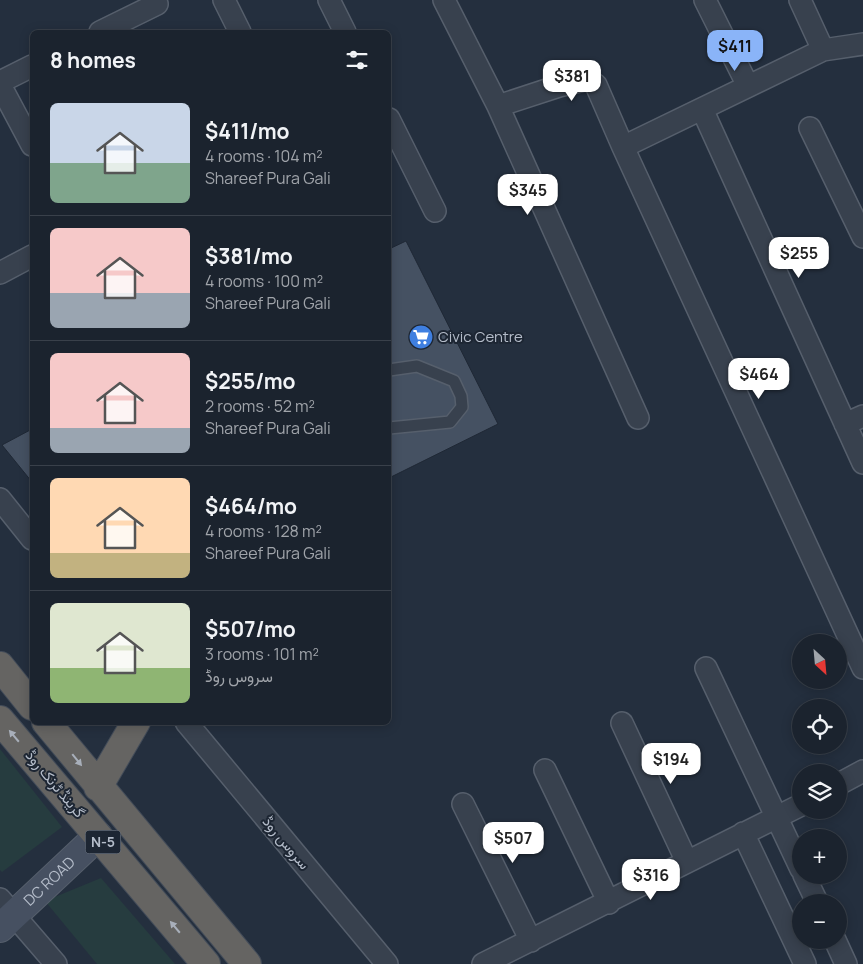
<!DOCTYPE html>
<html lang="en">
<head>
<meta charset="utf-8">
<style>
  :root { --surface:#1b232e; --page:#282f3a; --text:#f1f3f6; --muted:#a0a4aa; --line:#39404a; --accent:#8ab4f8 }
  body { margin:0; font-family:Manrope,Vazirmatn,sans-serif; background:var(--page); color:var(--text); height:100vh; display:flex; flex-direction:column; font-size:19px; white-space:nowrap }
  * { box-sizing:border-box; margin:0 }
  p { font-size:16px; color:var(--muted) }
  .icon { flex:none; width:28px; height:28px; fill:none; stroke:currentColor; stroke-width:2; stroke-linecap:round; stroke-linejoin:round }
  .map { position:relative; flex:1; overflow:hidden }
  .details { position:absolute; left:30px; top:30px; width:361px; height:695px; display:flex; flex-direction:column; background:var(--surface); border-radius:8px; box-shadow:0 2px 12px #0003,0 0 0 1px var(--line) }
  .details>* { flex:none }
  .needle { width:32px; rotate:154deg }
  .buttons { position:absolute; left:792px; top:634px; display:grid; gap:10px }
  .buttons a { display:grid; place-items:center; width:55px; height:55px; border-radius:50%; background:var(--surface); box-shadow:0 2px 12px #0003,0 0 0 1px var(--line); font-size:25px }
  .price { position:absolute; translate:-50% -42px; padding:0 11px; border-radius:10px; background:#fff; color:#222; font-size:16px; line-height:32px; filter:drop-shadow(0 1px 2px #0008) }
  .price::after { content:''; position:absolute; left:50%; top:30px; width:15px; height:11px; margin-left:-8px; background:inherit; clip-path:polygon(0 0,100% 0,50% 100%) }
  .price.selected { background:var(--accent); color:#111 }
  ul { padding:0; list-style:none }
  li { display:flex; align-items:center; gap:15px; height:125px; padding:0 20px }
  li+li { border-top:1px solid var(--line) }
  li span { display:grid; place-items:center; flex:none; width:140px; height:100px; border-radius:8px; color:#555 }
  li>.icon { margin-inline-start:auto }
  span .icon { width:60px; height:60px; fill:#fffc; stroke-width:1 }
  li b { font-size:21px }
  h2 { display:flex; justify-content:space-between; align-items:center; height:60px; padding:0 20px; font-size:21px }
  .map>svg:first-child { display:block }
  .green { fill:#263c3f }
  .building { fill:#455162; stroke:#1f2835 }
  .lines { fill:none; stroke-linecap:round; stroke-linejoin:round }
  .service-casing { stroke:#565f6c; stroke-width:14 }
  .minor-casing { stroke:#565f6c; stroke-width:24 }
  .secondary-casing { stroke:#565f6c; stroke-width:30 }
  .trunk-casing { stroke:#434c59; stroke-width:30 }
  .service { stroke:#38414e; stroke-width:11 }
  .minor { stroke:#38414e; stroke-width:21 }
  .secondary { stroke:#465061; stroke-width:28 }
  .trunk { stroke:#656462; stroke-width:28 }
  .oneway { fill:#a8afba }
  .labels { text-anchor:middle; stroke-width:4; stroke-linejoin:round; paint-order:stroke }
  .shield { fill:#1d2633; stroke:#878f9c; stroke-width:1 }
  .shield-label { font-size:14px; font-weight:bold; fill:#b4bcc9 }
  .poi-label { font-size:15px; fill:#b4bcc9; stroke:#1d2633; text-anchor:start }
  .street-label { font-size:15px; fill:#b4bcc9; stroke:#1d2633 }
</style>
</head>
<body>
<div class="map">
<svg width="863" height="964" viewBox="0 0 863 964">
  <rect width="100%" height="100%" fill="#242f3e"/>
  <!-- green -->
  <path class="green" d="M0,749l62,78 -60,45 -2,-2z
    M101,878l74,86h-78l-52,-63z"/>
  <!-- building -->
  <path class="building" d="M406,241l92,183 -109,54v-229z
    M32,429v53l-30,-37z"/>
  <g class="lines">
    <defs>
      <path id="service" d="M389,370l28,-4 37,15 7,15 1,11 -12,15 -61,6"/>
      <path id="minor" d="M224,0l16,32
        M329,0l16,32
        M444,0l54,106 140,312
        M705,0l43,86
        M800,0l23,50
        M100,32l57,-28
        M0,82l32,-16
        M0,85l32,60
        M498,106l61,-20 29,-7 8,6 27,62 240,521
        M702,109l161,354
        M389,119l46,92
        M810,128l53,109
        M623,147l200,-97 40,-6
        M0,273l32,-17
        M845,424l18,-8
        M0,499l32,40
        M706,668l95,201
        M186,722l201,242
        M622,723l65,139
        M545,770l64,133
        M839,784l24,-13
        M463,804l68,137
        M743,833l62,131
        M804,875l13,27
        M0,899l56,65
        M835,940l11,24
        M483,964l318,-159"/>
      <g id="secondary">
        <path id="s1" d="M0,928l98,-92"/>
      </g>
      <path id="trunk" d="M0,666l32,40
        M0,720l206,244
        M46,722l201,242
        M98,787l38,-65"/>
    </defs>
    <!-- service casing -->
    <use href="#service" class="service-casing"/>
    <!-- minor casing -->
    <use href="#minor" class="minor-casing"/>
    <!-- secondary casing -->
    <use href="#secondary" class="secondary-casing"/>
    <!-- trunk casing -->
    <use href="#trunk" class="trunk-casing"/>
    <!-- service -->
    <use href="#service" class="service"/>
    <!-- minor -->
    <use href="#minor" class="minor"/>
    <!-- secondary -->
    <use href="#secondary" class="secondary"/>
    <!-- trunk -->
    <use href="#trunk" class="trunk"/>
  </g>
  <!-- one-way arrows -->
  <defs><path id="oneway-solid" d="M-6-.8H1V-3.2L6.5 0L1 3.2V.8H-6Z" transform="scale(1.25)"/></defs>
  <g class="oneway">
    <use href="#oneway-solid" transform="translate(14 736) rotate(-130)"/>
    <use href="#oneway-solid" transform="translate(77 760) rotate(51)"/>
    <use href="#oneway-solid" transform="translate(175 927) rotate(-130)"/>
  </g>
  <!-- icons -->
  <defs>
    <symbol id="supermarket-disc" viewBox="-11 -11 22 22"><circle r="9.5" fill="#3f7fe0" stroke="#1d2633"/><path d="M-6-5.5h2.5l.6 2H6L4.5 2H-2.5L-4.4-4H-6ZM-1.5 3.2a1.3 1.3 0 1 0 .1 0ZM3 3.2a1.3 1.3 0 1 0 .1 0Z" fill="#fff"/></symbol>
  </defs>
  <g fill-rule="evenodd">
    <use href="#supermarket-disc" x="407" y="323" width="28" height="28"/>
  </g>
  <g class="labels">
    <!-- shield labels -->
    <rect class="shield" x="85.5" y="830.5" width="35" height="23" rx="4"/>
    <g class="shield-label">
      <text x="103" y="847">N-5</text>
    </g>
    <!-- poi labels -->
    <g class="poi-label">
      <text x="438" y="342">Civic Centre</text>
    </g>
    <!-- street labels -->
    <g class="street-label">
      <text transform="translate(55 784) rotate(50)" y="5">گرینڈ ٹرنک روڈ</text>
      <text transform="translate(286 843) rotate(50)" y="5">سروس روڈ</text>
      <text dy="5" stroke="none"><textPath href="#s1" startOffset="68">DC ROAD</textPath></text>
    </g>
  </g>
</svg>
<div class="buttons">
<a><svg class="needle" viewBox="-14 -14 28 28"><path d="M0-13l5 13h-10z" fill="#e53935"/><path d="M0 13l5-13h-10z" fill="#a0a4aa"/></svg></a>
<a><svg class="icon" aria-label="locate" viewBox="0 0 24 24"><circle cx="12" cy="12" r="6"/><path d="M12 2v4M12 18v4M2 12h4M18 12h4"/></svg></a>
<a><svg class="icon" aria-label="layers" viewBox="0 0 24 24"><path d="M12 4l9 5-9 5-9-5zM3 14l9 5 9-5"/></svg></a>
<a>+</a>
<a>−</a>
</div>
<b class="price selected" style="left:735px;top:72px">$411</b>
<b class="price" style="left:572px;top:102px">$381</b>
<b class="price" style="left:528px;top:216px">$345</b>
<b class="price" style="left:799px;top:279px">$255</b>
<b class="price" style="left:759px;top:400px">$464</b>
<b class="price" style="left:671px;top:785px">$194</b>
<b class="price" style="left:513px;top:864px">$507</b>
<b class="price" style="left:651px;top:901px">$316</b>
<section class="details">
<h2>8 homes<svg class="icon" aria-label="filters" viewBox="0 0 24 24"><path d="M4 7h16M4 17h16"/><circle cx="9" cy="7" r="2"/><circle cx="15" cy="17" r="2"/></svg></h2>
<ul>
<li><span style="background:linear-gradient(#c9d6e8 60%,#7fa58c 0)"><svg class="icon" aria-label="home" viewBox="0 0 24 24"><path d="M3 11l9-7 9 7M6 9v11h12V9"/></svg></span><div><b>$411/mo</b><p>4 rooms · 104 m²</p><p>Shareef Pura Gali</p></div></li>
<li><span style="background:linear-gradient(#f6c9c9 65%,#9aa5b1 0)"><svg class="icon" aria-label="home" viewBox="0 0 24 24"><path d="M3 11l9-7 9 7M6 9v11h12V9"/></svg></span><div><b>$381/mo</b><p>4 rooms · 100 m²</p><p>Shareef Pura Gali</p></div></li>
<li><span style="background:linear-gradient(#f6c9c9 75%,#9aa5b1 0)"><svg class="icon" aria-label="home" viewBox="0 0 24 24"><path d="M3 11l9-7 9 7M6 9v11h12V9"/></svg></span><div><b>$255/mo</b><p>2 rooms · 52 m²</p><p>Shareef Pura Gali</p></div></li>
<li><span style="background:linear-gradient(#ffd9b3 75%,#c2b280 0)"><svg class="icon" aria-label="home" viewBox="0 0 24 24"><path d="M3 11l9-7 9 7M6 9v11h12V9"/></svg></span><div><b>$464/mo</b><p>4 rooms · 128 m²</p><p>Shareef Pura Gali</p></div></li>
<li><span style="background:linear-gradient(#dfe7d0 65%,#8fb573 0)"><svg class="icon" aria-label="home" viewBox="0 0 24 24"><path d="M3 11l9-7 9 7M6 9v11h12V9"/></svg></span><div><b>$507/mo</b><p>3 rooms · 101 m²</p><p>سروس روڈ</p></div></li>
</ul>
</section>
</div>
</body>
</html>
